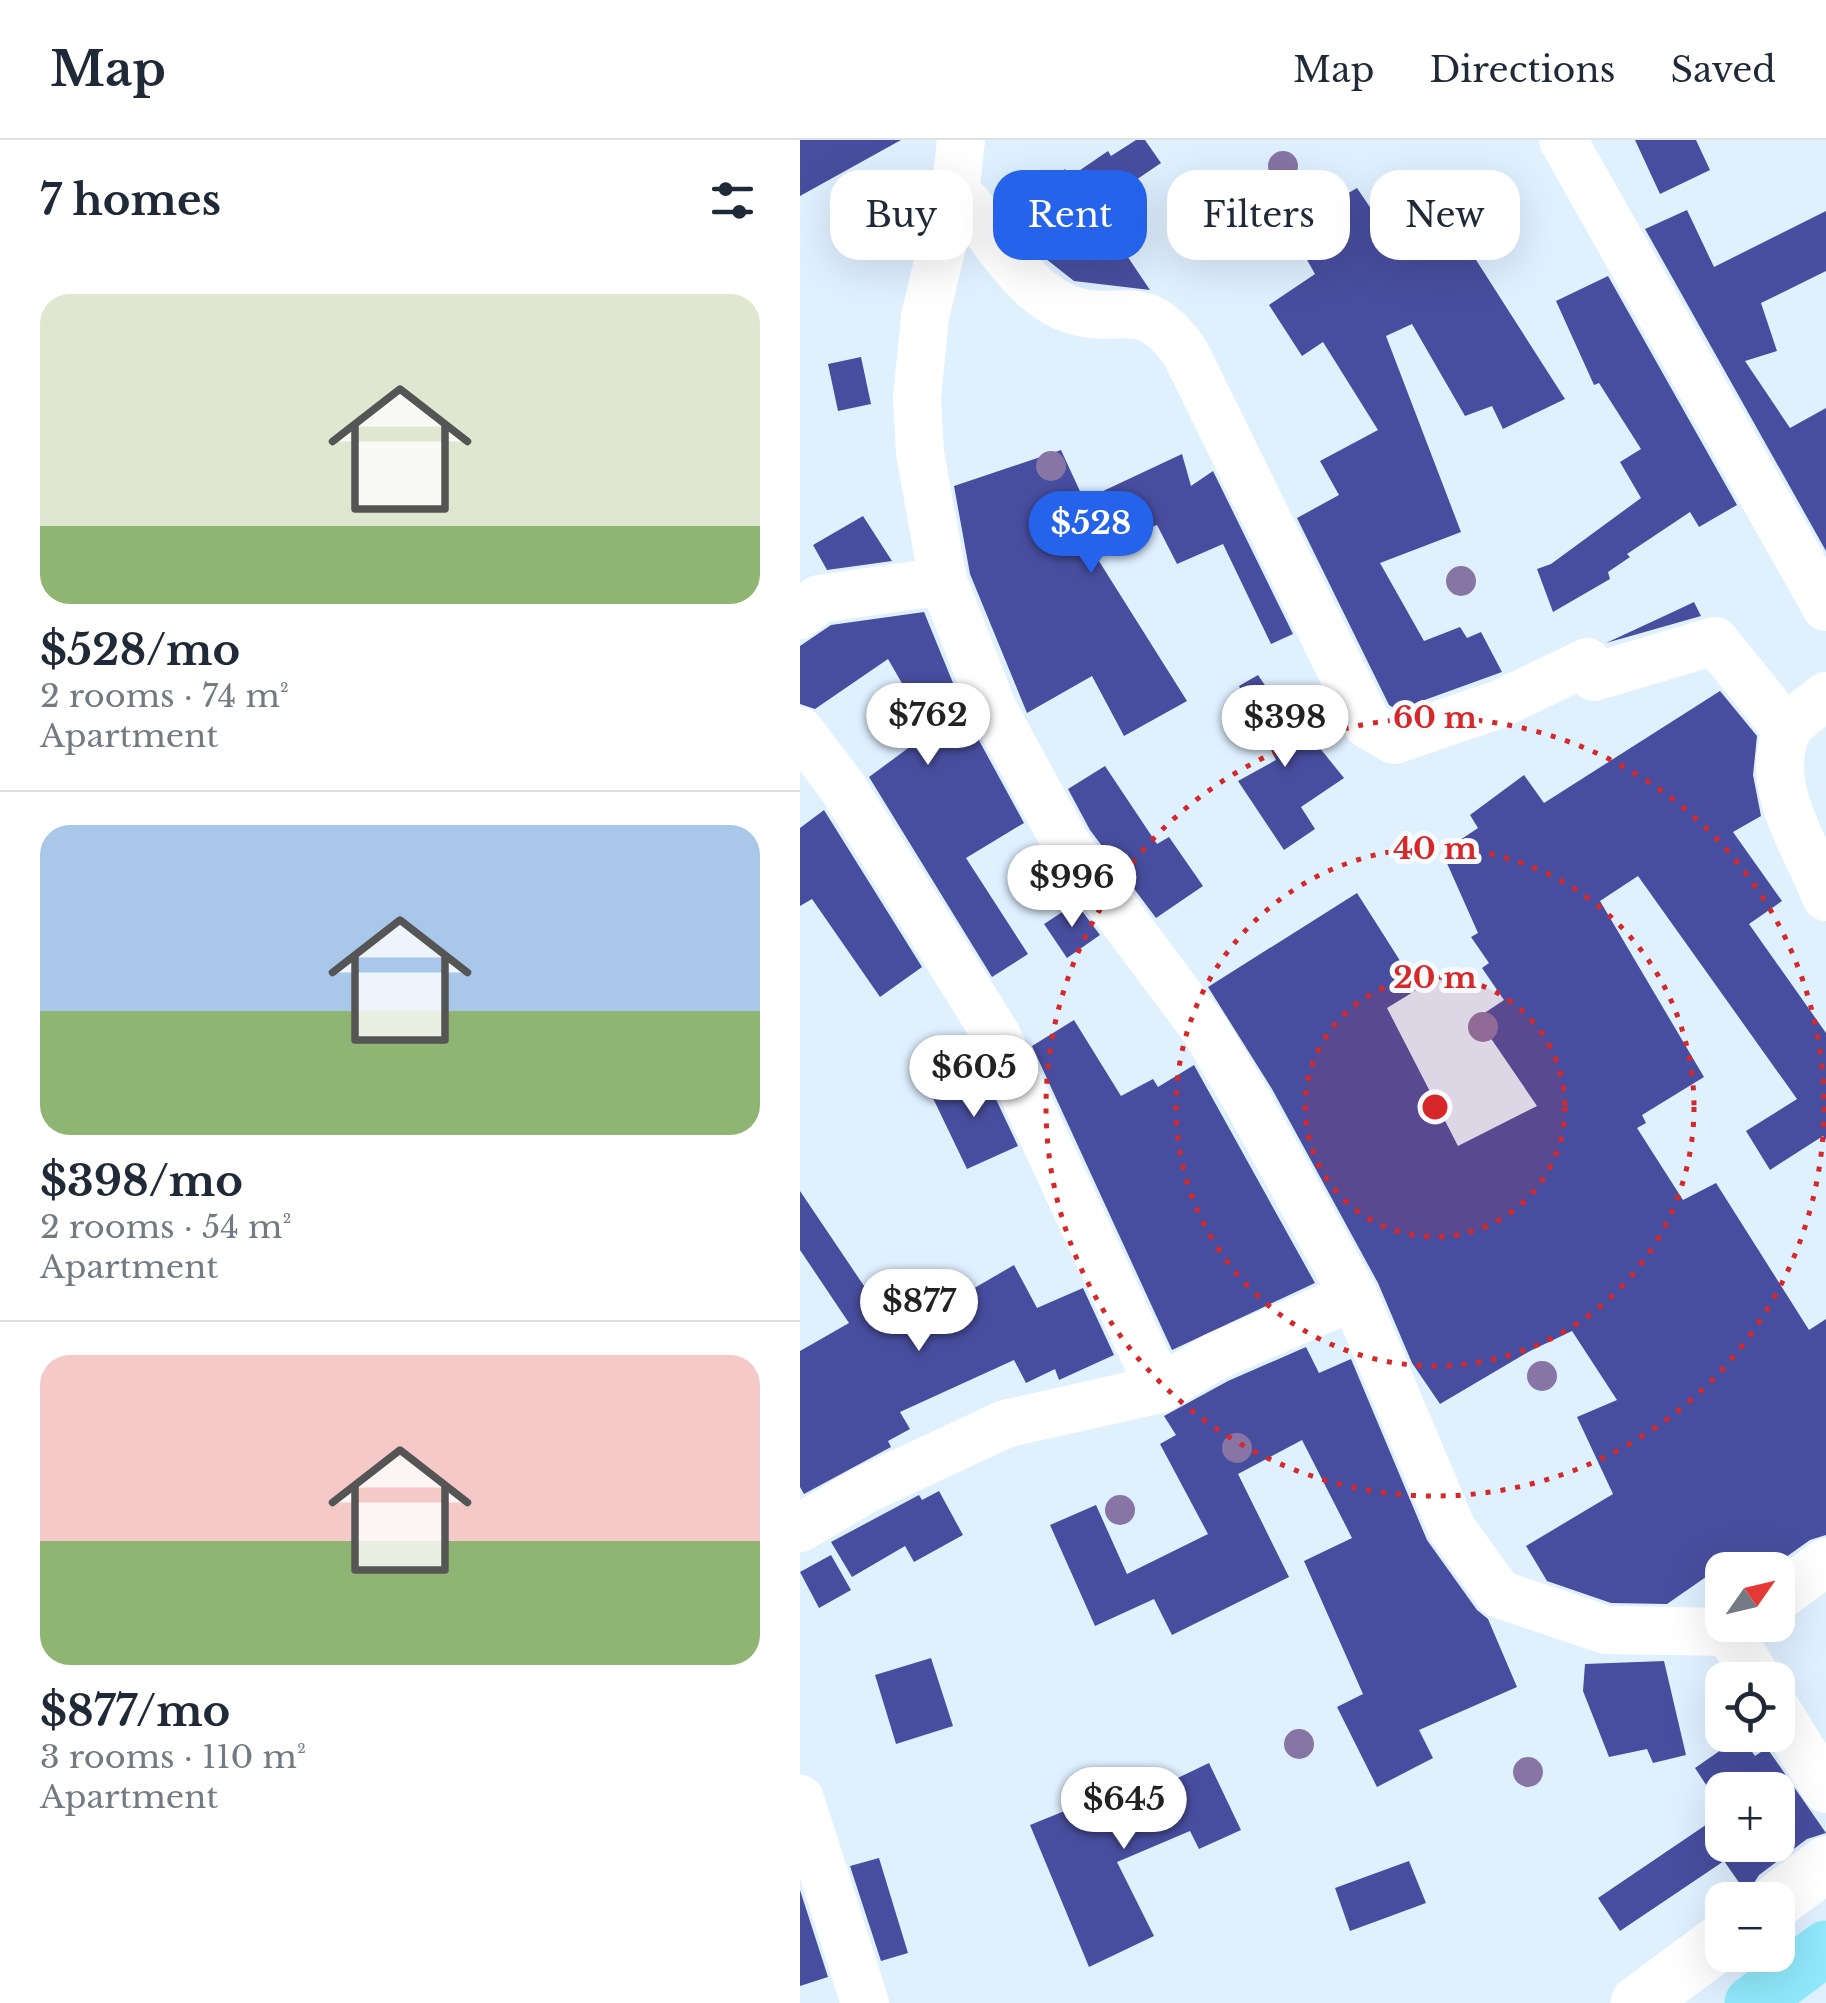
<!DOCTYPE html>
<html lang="en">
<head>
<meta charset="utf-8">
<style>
  :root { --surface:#fff; --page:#f6f6f7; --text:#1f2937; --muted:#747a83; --line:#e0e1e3; --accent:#2563eb }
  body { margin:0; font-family:"Libre Baskerville",serif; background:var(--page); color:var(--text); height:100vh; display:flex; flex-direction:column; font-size:38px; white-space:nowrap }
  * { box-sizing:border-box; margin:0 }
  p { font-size:32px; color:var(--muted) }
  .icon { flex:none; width:55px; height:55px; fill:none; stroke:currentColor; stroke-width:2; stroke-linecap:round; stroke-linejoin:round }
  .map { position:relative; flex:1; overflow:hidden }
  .side { display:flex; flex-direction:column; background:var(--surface); width:800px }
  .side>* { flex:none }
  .hud { position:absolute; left:30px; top:30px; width:845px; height:90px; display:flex; gap:20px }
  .needle { width:65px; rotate:56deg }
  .tools { position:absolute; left:905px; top:1412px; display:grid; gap:20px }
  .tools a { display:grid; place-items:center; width:90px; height:90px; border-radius:20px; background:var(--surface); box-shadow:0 10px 40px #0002; font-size:50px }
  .price { position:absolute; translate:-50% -85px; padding:0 22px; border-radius:35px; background:#fff; color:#222; font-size:32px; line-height:65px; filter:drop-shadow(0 2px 5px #0008) }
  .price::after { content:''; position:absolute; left:50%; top:60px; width:30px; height:22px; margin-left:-15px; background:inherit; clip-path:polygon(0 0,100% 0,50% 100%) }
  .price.active { background:var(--accent); color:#fff }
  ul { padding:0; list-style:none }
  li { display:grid; align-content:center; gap:20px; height:530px; padding:0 40px }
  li+li { border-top:2px solid var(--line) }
  li span { display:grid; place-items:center; height:310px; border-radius:30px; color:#555 }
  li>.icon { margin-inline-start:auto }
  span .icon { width:180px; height:180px; fill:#fffc; stroke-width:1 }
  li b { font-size:42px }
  h2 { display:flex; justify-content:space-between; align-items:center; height:120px; padding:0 40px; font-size:42px }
  .tag { padding:0 35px; border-radius:30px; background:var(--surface); box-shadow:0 10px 40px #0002; font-size:35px; line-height:90px }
  .tag.active { background:var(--accent); color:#fff }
  header { display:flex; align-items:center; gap:60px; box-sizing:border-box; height:140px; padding:0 50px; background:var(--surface); border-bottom:2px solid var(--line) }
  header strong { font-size:48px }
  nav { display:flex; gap:55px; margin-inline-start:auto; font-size:35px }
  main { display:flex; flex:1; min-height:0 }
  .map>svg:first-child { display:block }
  .building { fill:#484e9f }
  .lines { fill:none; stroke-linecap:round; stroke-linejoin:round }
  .street { stroke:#fff; stroke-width:48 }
  .secondary { stroke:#fff; stroke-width:55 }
  .primary { stroke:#8fe9fb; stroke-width:55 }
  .tree { fill:#8775a5 }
  .ring { fill:none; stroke:#d62828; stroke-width:5; stroke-dasharray:5 10 }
  .centre { fill:#d62828; stroke:#f8fbfe; stroke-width:5 }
  .ring-label { font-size:30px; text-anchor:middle; font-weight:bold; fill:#d62828; stroke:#f8fbfe; stroke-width:10; stroke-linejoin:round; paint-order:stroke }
</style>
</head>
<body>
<header>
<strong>Map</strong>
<nav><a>Map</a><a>Directions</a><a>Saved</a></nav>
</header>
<main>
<section class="side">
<h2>7 homes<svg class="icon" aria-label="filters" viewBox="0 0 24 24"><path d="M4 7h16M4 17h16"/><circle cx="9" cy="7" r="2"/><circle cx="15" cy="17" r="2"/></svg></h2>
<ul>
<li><span style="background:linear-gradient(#dfe7d0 75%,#8fb573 0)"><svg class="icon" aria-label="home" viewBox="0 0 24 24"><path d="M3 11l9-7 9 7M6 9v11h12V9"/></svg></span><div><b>$528/mo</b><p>2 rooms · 74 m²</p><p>Apartment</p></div></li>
<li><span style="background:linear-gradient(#a9c7e8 60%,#8fb573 0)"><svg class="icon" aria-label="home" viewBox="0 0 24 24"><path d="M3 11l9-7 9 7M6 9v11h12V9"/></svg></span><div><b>$398/mo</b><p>2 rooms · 54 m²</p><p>Apartment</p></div></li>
<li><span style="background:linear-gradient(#f6c9c9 60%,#8fb573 0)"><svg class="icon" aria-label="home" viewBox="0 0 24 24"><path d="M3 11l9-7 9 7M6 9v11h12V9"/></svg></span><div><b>$877/mo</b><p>3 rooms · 110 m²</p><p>Apartment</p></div></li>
</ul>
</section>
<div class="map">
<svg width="1026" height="1863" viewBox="0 0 1026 1863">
  <rect width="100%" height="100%" fill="#dff0ff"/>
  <!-- building -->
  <path class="building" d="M0,0h101l-101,56z
    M336,0h9l16,23 -31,21 6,9 -35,24 49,73 -76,-9 -33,-26 -32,-42 56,-44 5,8 38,-26 3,5z
    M835,0h61l14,30 -50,24z
    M557,48l48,71 50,-32 110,172 -62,30 -11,-23 -27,10 -53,-92 -26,12 75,196 -81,31 44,78 36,-14 7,11 14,-6 21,40 -105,38 -8,-5 -92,-187 42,-23 -19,-34 58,-31 -55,-88 -21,14 -33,-51 46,-31 -26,-46z
    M887,70l27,57 112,-56v60l-65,32 16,48 -32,10 45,67 36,-20v143l-181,-322z
    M808,136l129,229 -38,22 -9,-15 -63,42 3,3 -22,15 2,7 -57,33 -16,-43 14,-5 90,-66 -21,-36 21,-13 -42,-66 -5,2 -38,-84z
    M61,217l10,47 -33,7 -10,-47z
    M261,310l23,50 98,-46 9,32 22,-15 80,163 -22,10 -48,-100 -46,20 -20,-39 -65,25 95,151 -63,35 -32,-60 -65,37 -57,-139 -16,-88z
    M63,376l29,45 -65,9 -14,-25z
    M894,462l7,14 -95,27 69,-32z
    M124,472l45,110 55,101 -58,35 62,96 -36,23 -123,-200 61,-45 -42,-73 -73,50 -15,-5v-58l31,-21z
    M458,535l49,72 8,-5 29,36 -43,29 14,22 -31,21 -46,-69 38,-21 -37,-74z
    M920,551l37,45 -4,39 8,41 -28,16 49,69 -33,23 77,109v107l-3,-4 -53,34 -24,-39 51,-32 -159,-223 -38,25 104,176 -62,38 4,8 -9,5 46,72 33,-17 93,147 17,-11v216l-16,5 -42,30h-52l-49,34 -56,-1 -64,-22 -21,-35 87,-52 -36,-77 40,-17 -45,-69 -42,20 -90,53 -28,-41 -34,-80 -106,-194 -64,-102 149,-94 61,96 -31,19 71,138 79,-40 -60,-88 27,-18 -22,-32 7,-5 -18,-26 7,-4 -36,-81 36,-24 -8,-13 54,-40 20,28z
    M305,626l52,78 12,-7 34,49 -47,32 -66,-88 -22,-41z
    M24,670l98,157 -42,30 -68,-98 -12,7v-78z
    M276,763l24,32 -33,23 -23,-34z
    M274,880l47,76 32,-17 5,8 36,-22 121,218 -143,67 -140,-304z
    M179,931l3,7 3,-2 33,70 -51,23 -36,-75z
    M0,1051l85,126 61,-28 6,12 62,-36 23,43 46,-20 31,67 -55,25 -4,-11 -29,14 -12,-23 -114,52 10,17 -22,12 3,6 -87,47 -4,-7v-136l49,-28 -49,-73z
    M506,1207l13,26 32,-14 76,181 50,70 11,9 29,68 -98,43 14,28 -56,29 -40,-80 26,-13 -59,-133 48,-23 -50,-98 -64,34 51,103 -117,58 -18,-36 -59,27 -45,-101 46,-20 31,69 81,-40 -48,-90 16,-9 -12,-19 64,-35z
    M139,1351l24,44 -49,27 -9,-16 -53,31 -21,-35 88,-47 3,5z
    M31,1415l20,35 -32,18 -19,-36z
    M131,1518l22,68 -57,18 -21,-69z
    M864,1521l22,94 -33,8 -6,-14 -38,8 -26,-66 2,-27z
    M941,1596l14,20 12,-8 59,85 -19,6 -48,36 -12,19 -23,-33 -104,70 -22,-33 124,-84v31h56v-55h-56v19l-27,-41z
    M409,1623l32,67 -42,19 -9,-18 -73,31 37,74 -65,31 -59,-142 64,-26 -3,-6 38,-16 9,20z
    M79,1718l29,95 -27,8 -31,-95z
    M609,1721l17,42 -76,28 -15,-43z
    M0,1750l28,87 -28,9z"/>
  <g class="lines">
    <!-- street -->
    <path class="street" d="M161,0l-5,46 -31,131 -8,81 3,55 23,128 50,128 74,136 139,186 42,71 106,194 98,233 47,65 107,36 123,2 29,48
      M763,0l263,467
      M151,66l16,-3c27,35 54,83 95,103 54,25 79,-19 124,48l182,371 26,15 106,-36 87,-42 7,15 121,-36 72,89
      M0,475l19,-16 124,-18
      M1026,556c-11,10 -34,23 -40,37 -22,55 21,114 40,164
      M0,591l43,57 154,248 163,353
      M0,1388l66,-39 139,-65 155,-35 56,-33 138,-60
      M978,1457l48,-35
      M978,1572l48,77
      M0,1659l65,204"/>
    <!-- secondary -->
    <path class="secondary" d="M978,1760l48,-36
      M838,1863l84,-62"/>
    <!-- primary -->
    <path class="primary" d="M952,1863l74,-55"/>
  </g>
  <!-- trees -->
  <g class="tree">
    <circle cx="483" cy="26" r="15"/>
    <circle cx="251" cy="326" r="15"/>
    <circle cx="661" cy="441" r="15"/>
    <circle cx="683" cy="887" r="15"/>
    <circle cx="742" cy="1236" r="15"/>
    <circle cx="437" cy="1308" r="15"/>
    <circle cx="320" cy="1370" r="15"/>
    <circle cx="499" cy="1604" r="15"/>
    <circle cx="728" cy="1632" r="15"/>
  </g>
  <!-- distance rings -->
  <circle cx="635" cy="967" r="130" fill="#d62828" fill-opacity=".12"/>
  <g class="ring">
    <circle cx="635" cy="967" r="130"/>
    <circle cx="635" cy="967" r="259"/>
    <circle cx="635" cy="967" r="389"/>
  </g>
  <circle cx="635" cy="967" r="15" class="centre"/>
  <g class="ring-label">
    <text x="635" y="588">60 m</text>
    <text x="635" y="719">40 m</text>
    <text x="635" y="848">20 m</text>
  </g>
</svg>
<div class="tools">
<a><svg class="needle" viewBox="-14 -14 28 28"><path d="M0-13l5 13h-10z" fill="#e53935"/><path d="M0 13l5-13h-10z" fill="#747a83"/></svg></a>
<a><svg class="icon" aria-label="locate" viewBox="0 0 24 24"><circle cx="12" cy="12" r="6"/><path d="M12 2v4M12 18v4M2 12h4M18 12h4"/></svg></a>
<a>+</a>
<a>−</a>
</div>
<b class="price active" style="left:291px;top:436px">$528</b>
<b class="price" style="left:128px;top:628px">$762</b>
<b class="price" style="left:485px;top:630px">$398</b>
<b class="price" style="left:272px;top:790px">$996</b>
<b class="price" style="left:174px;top:980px">$605</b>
<b class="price" style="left:119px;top:1214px">$877</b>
<b class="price" style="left:324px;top:1712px">$645</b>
<div class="hud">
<a class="tag">Buy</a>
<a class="tag active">Rent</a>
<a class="tag">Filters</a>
<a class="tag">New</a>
</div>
</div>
</main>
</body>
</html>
